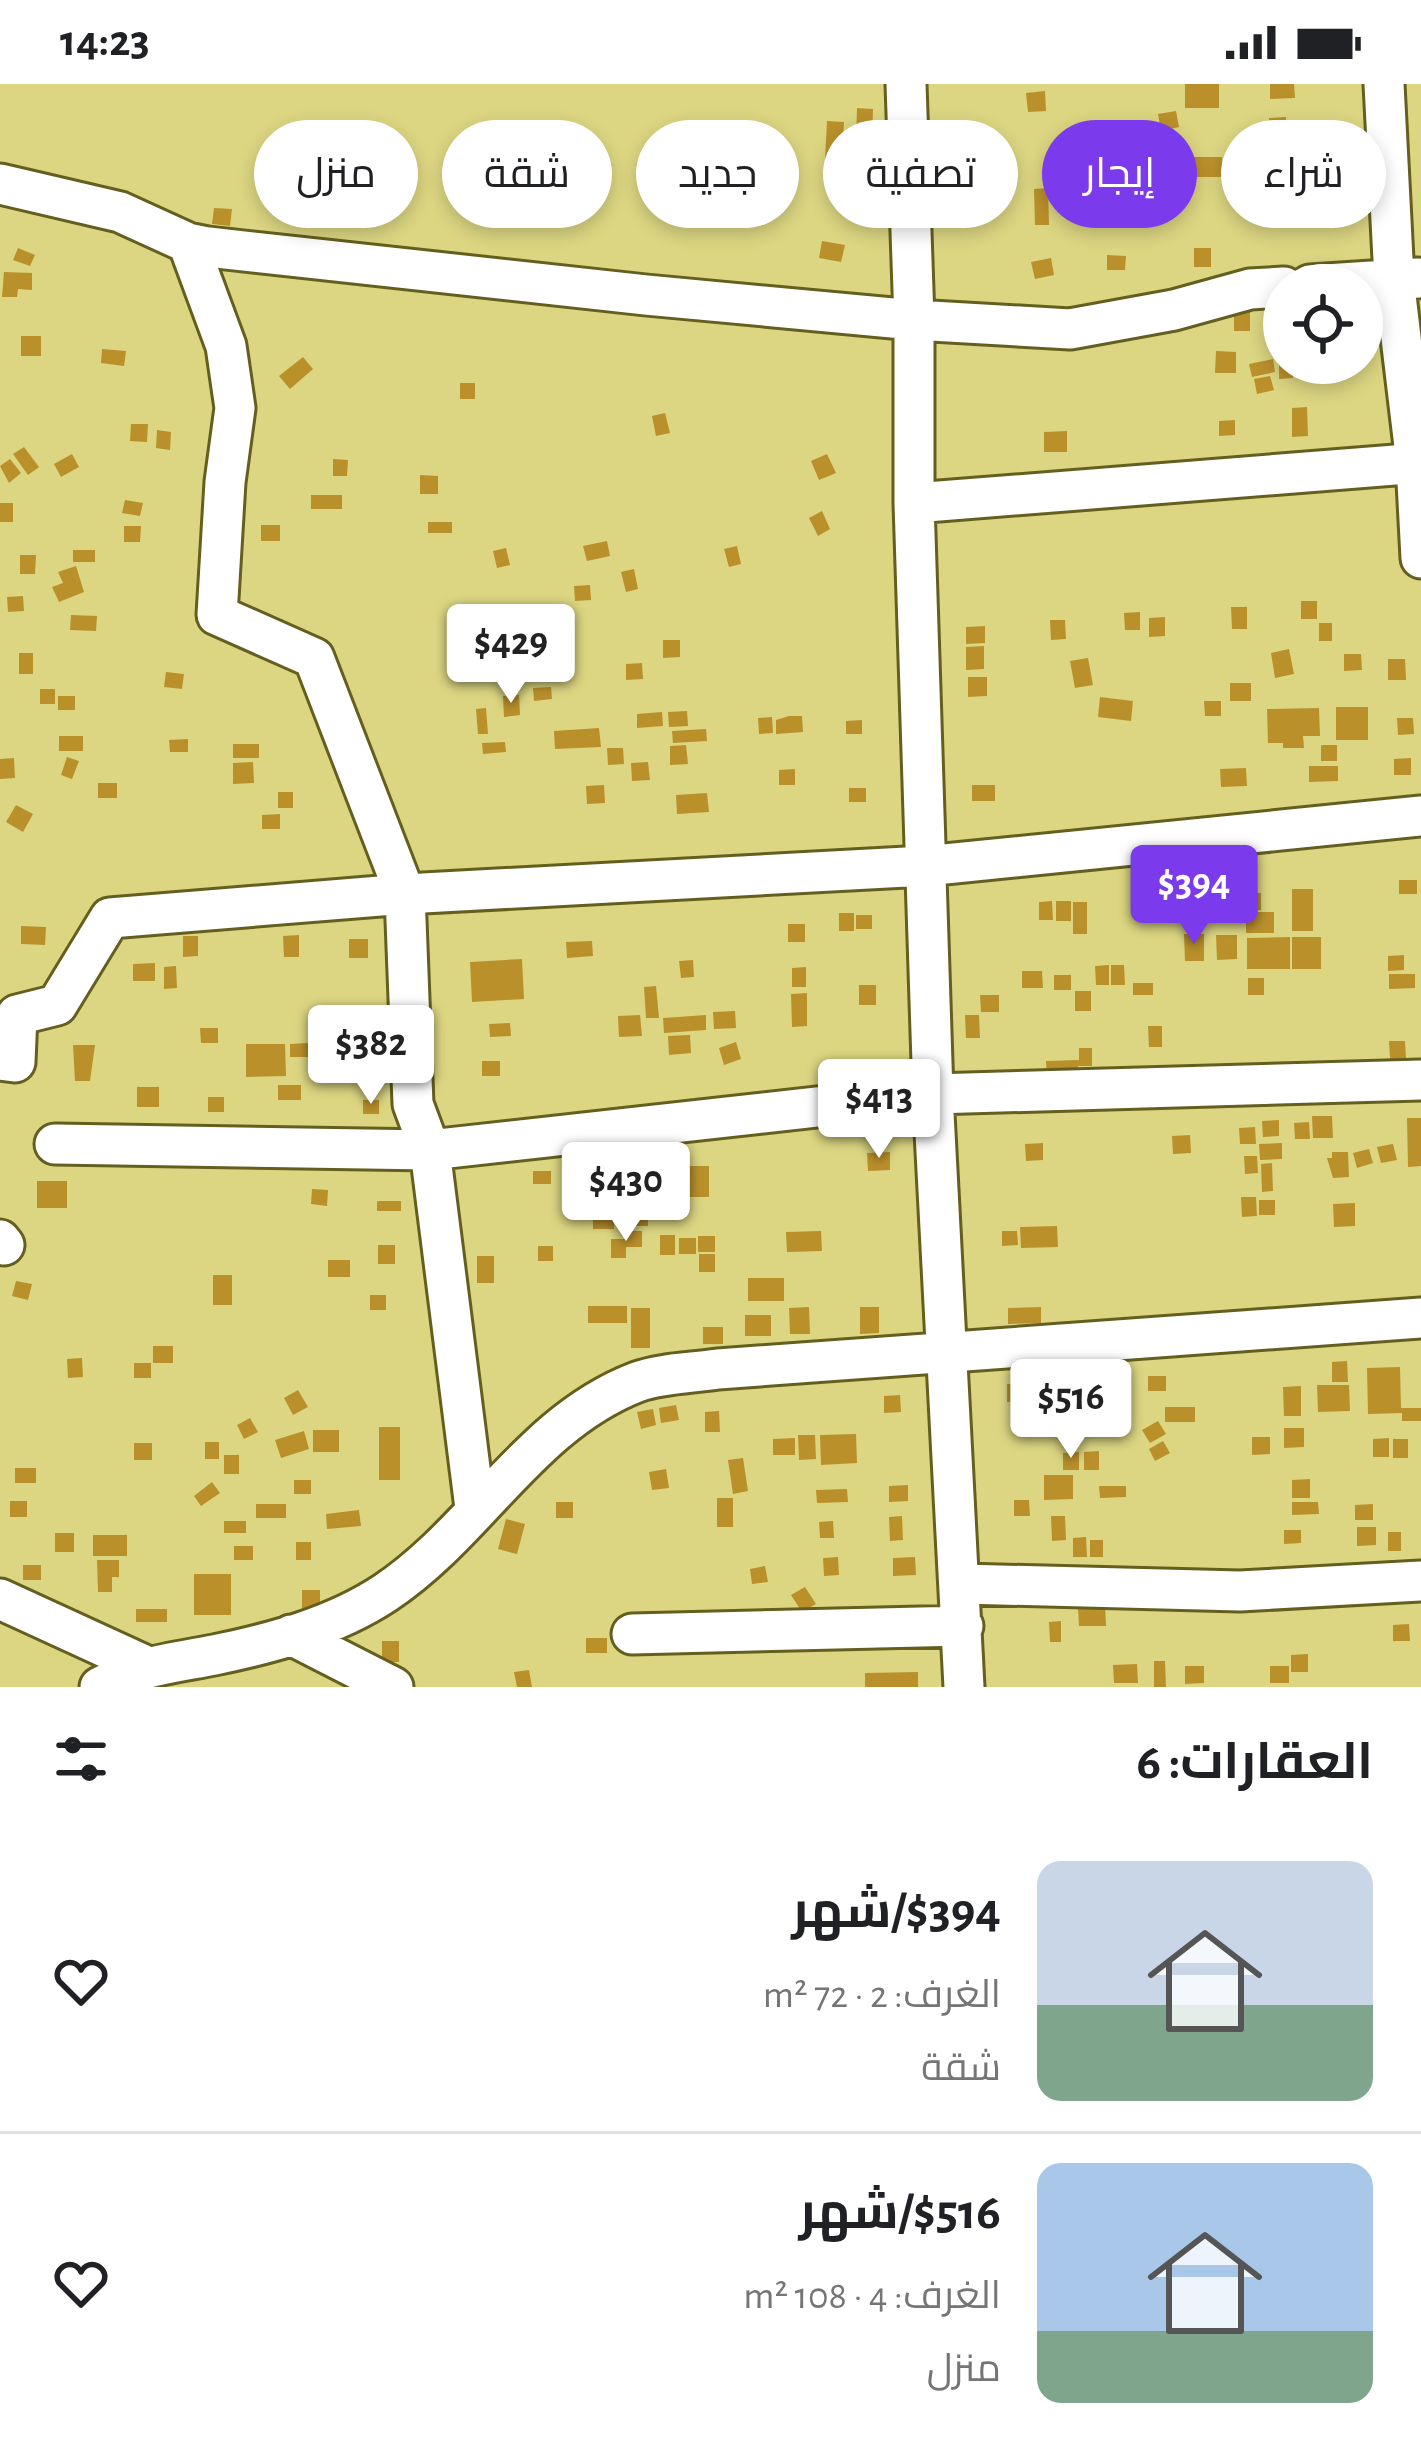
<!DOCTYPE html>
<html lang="ar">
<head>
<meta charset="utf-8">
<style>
  :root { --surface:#fff; --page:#f2f2f2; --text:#202124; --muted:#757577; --line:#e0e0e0; --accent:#7c3aed }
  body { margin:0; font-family:"Alegreya Sans",Cairo,sans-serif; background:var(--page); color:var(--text); direction:rtl; height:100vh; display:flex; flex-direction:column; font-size:45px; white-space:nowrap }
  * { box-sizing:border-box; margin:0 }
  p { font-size:39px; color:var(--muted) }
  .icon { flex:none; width:66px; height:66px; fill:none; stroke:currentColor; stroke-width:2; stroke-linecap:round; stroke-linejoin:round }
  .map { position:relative; height:1603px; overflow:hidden; direction:ltr }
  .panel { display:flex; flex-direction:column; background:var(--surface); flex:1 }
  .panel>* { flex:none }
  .banner { position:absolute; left:36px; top:36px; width:1350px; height:108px; direction:rtl; display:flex; gap:24px }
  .buttons { position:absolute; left:1263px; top:180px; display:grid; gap:24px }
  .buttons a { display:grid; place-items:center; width:120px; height:120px; border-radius:50%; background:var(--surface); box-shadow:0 6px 18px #0003; font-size:60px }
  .price { position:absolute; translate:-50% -102px; padding:0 27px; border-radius:12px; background:#fff; color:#222; font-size:39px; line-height:78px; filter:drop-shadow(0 3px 6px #0008) }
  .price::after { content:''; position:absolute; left:50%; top:72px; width:36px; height:27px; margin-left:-18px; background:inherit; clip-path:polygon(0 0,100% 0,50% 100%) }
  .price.active { background:var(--accent); color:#fff }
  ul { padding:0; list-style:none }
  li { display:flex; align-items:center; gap:36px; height:300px; padding:0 48px }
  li+li { border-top:3px solid var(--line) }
  li span { display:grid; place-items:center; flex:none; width:336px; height:240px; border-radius:24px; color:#555 }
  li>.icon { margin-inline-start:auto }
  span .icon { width:144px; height:144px; fill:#fffc; stroke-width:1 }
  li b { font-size:51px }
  h2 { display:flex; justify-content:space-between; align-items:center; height:144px; padding:0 48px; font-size:51px }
  .chip { padding:0 42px; border-radius:54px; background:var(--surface); box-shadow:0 6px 18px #0003; font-size:42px; line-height:108px }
  .chip.active { background:var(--accent); color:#fff }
  .status { display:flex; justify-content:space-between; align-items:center; height:84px; padding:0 60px; background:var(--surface); direction:ltr }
  .status svg { height:33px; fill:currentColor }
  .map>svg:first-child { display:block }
  .building { fill:#ba902b }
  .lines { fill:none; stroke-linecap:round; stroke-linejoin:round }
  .minor-casing { stroke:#645f1e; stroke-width:45 }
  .minor { stroke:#fff; stroke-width:39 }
</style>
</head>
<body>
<div class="status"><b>14:23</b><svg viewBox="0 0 49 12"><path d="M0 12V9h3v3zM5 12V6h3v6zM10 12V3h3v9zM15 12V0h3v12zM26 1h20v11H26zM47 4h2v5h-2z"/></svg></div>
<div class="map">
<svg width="1421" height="1603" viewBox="0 0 1421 1603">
  <rect width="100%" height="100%" fill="#dcd682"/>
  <!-- building -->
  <path class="building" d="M1185,0h34v24h-34z
    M1270,0h24l1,14 -25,1z
    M1045,7l1,20 -18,1 -2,-19z
    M857,24l16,1 -1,31h-16z
    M1176,27l3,16 -18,4 -3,-17z
    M1286,33v20l-16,1 -1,-20z
    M827,37l17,1 -2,39 -17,-1z
    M1095,60l2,13 -21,3 -2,-13z
    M1071,62l2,17 -14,2 -2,-17z
    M1190,73h32v20h-32z
    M1097,79v14l-17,1v-14z
    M1122,79h21v25h-21z
    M1263,81l3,17 -13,3 -4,-16z
    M1104,82h14v17h-14z
    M1048,104l1,37h-14l-1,-36z
    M1079,104l7,14 -16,8 -7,-14z
    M214,124l18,1 -2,17 -18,-2z
    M822,157l23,4 -4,17 -22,-4z
    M18,164l17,7 -5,11 -17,-6z
    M1194,164h17v19h-17z
    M1107,171l19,1 -1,14h-18z
    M1051,174l3,17 -19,4 -4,-17z
    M4,188l28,1v17l-14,-1 -1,8h-15z
    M1234,226h16v21h-16z
    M21,252h20v20h-20z
    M102,265l24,2 -2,15 -23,-3z
    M1216,267l20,1v21h-21z
    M303,273l10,12 -23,20 -11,-13z
    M1273,275l2,13 -23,5 -3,-13z
    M1284,276l9,3v15l-14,1v-18z
    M1270,292l4,14 -17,4 -3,-15z
    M460,299h15v16h-15z
    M1307,323l1,29 -16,1v-29z
    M665,329l5,20 -14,3 -4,-20z
    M1235,336v15l-16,1v-15z
    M131,340h17l-1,18 -17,-1z
    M157,346l14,2 -1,18 -14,-2z
    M1067,347v21h-23v-20z
    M24,363l15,20 -11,8 -15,-21z
    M72,370l7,13 -18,10 -7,-13z
    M827,370l9,19 -17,7 -8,-19z
    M10,375l11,14 -12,10 -9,-17z
    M333,375l15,1 -1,16h-14z
    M420,391l18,1v18h-18z
    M311,411h31v14h-31z
    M125,416l18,3 -3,13 -18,-3z
    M0,419h13v19h-13z
    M822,427l8,18 -12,7 -9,-18z
    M428,438h24v11h-24z
    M261,441h19v16h-19z
    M124,442h17l-1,16h-16z
    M607,457l3,15 -23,5 -4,-15z
    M737,462l4,18 -12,3 -5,-18z
    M506,464l4,17 -13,3 -4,-17z
    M73,466h22v12h-22z
    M20,471h16l-1,19h-15z
    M76,482l8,26 -25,10 -7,-15 11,-4 -5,-11z
    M634,485l4,20 -12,3 -5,-20z
    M590,501l1,15 -16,1 -1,-15z
    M23,512l1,15 -16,1 -1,-15z
    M1301,517h16v18h-16z
    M1231,523h16v22h-15z
    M1140,528v18h-15l-1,-17z
    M71,531l26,1 -1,15 -26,-1z
    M1165,533v19l-16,1v-19z
    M1050,536h15l1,19 -15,1z
    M1319,539h13v18h-13z
    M985,542v17l-19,1v-17z
    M663,556h17v17l-17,1z
    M984,562v23l-18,1v-23z
    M1289,565l5,25 -19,4 -4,-25z
    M19,569h14v21h-14z
    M1344,570h17l1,16 -18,1z
    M1088,574l5,27 -18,3 -5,-27z
    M1388,575h17l1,21h-18z
    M642,579l1,16 -17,1v-16z
    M166,588l18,2 -2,15 -18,-2z
    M968,593h19v19l-19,1z
    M1230,599h21v18h-21z
    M551,603l1,12 -18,2 -1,-13z
    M40,605h15v15h-15z
    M519,611l1,20 -16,2 -1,-21z
    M58,612h17v14h-17z
    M1100,613l33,4 -2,20 -33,-4z
    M1204,617h17v15h-16z
    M1336,623h32v33h-32z
    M486,624l2,26h-10l-2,-25z
    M1319,624l1,28h-17l1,12h-21v-5h-15l-1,-34z
    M687,627l1,15 -19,1 -1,-15z
    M662,628l1,14 -26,2v-14z
    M789,632h13l1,16 -27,2v-14z
    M772,633l1,16 -14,1 -1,-16z
    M1397,634h16l1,16 -16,1z
    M862,636v14h-16v-13z
    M599,644l2,19 -46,2 -1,-18z
    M706,645l1,12 -34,2 -1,-12z
    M59,652h24v15h-24z
    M188,655v13h-18l-1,-12z
    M505,658l1,10 -23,2 -1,-11z
    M233,660h26v14h-26z
    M686,661l2,19 -18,1v-19z
    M1321,661h16v16h-16z
    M607,664h16l1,16 -16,1z
    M67,673l12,4 -7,18 -11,-4z
    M14,674l1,20 -15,1v-20z
    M1411,674v17h-17v-16z
    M253,678l1,21 -21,1v-21z
    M648,678l2,18 -18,1 -1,-18z
    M1309,682h29v15l-29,1z
    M1246,684l1,18 -26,1 -1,-18z
    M795,685v16h-16v-15z
    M98,699h19v15h-19z
    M604,701l1,18 -18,1 -1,-18z
    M972,701h23v16h-23z
    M849,704h17v14h-17z
    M278,708h15v16h-15z
    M707,709l2,19 -32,2 -1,-19z
    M16,721l17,9 -10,18 -17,-10z
    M280,730v15h-18v-14z
    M1399,796h18v14h-18z
    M1292,805h21v42h-21z
    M1246,809h15v17l-15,1z
    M1143,810h16l1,16h-16z
    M1052,817l1,19h-14v-18z
    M1056,817h15v20h-15z
    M1073,818h14v32h-14z
    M1246,828h28v21h-28z
    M839,829h15v18h-15z
    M856,831h16v14h-16z
    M788,840h17v18h-17z
    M21,842l25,1 -1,18 -24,-1z
    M1184,850h20v27h-19z
    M299,851v22h-15l-1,-21z
    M1216,851h21v24l-20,1z
    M183,852h15v20l-15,1z
    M1290,853v32h-43v-31z
    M1292,853h29v32h-29z
    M349,855h19v19h-19z
    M592,857l1,15 -26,2 -1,-16z
    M1404,871v15l-16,1v-15z
    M522,875l2,40 -52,3 -2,-40z
    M693,876l1,17 -13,1 -2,-17z
    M155,879v18h-22v-17z
    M1109,881v20h-13l-1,-19z
    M1111,881h13l1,20h-14z
    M176,882l1,22 -13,1v-22z
    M806,883v20h-14v-19z
    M1022,887h20l1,17h-21z
    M1389,890h26v14l-26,1z
    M1054,891h17v15h-17z
    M1248,894h16v17h-16z
    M1133,899h20v12h-20z
    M859,901h17v20h-17z
    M656,902l3,32h-13l-2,-31z
    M1075,907h16v20h-16z
    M807,909v33l-15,1 -1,-33z
    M980,911h19v17h-18z
    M735,927l1,17 -22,1 -1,-17z
    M640,931l2,21 -23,1 -1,-21z
    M706,931v15l-42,3 -1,-15z
    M965,931h14l1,23h-14z
    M510,939l1,13 -21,1 -1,-13z
    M1148,942h14v21h-13z
    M200,944h18v15h-17z
    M359,945h16v29h-16z
    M690,951l1,18 -22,2 -1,-19z
    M1389,957h16l1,18h-16z
    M736,958l5,17 -17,6 -5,-17z
    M308,959v14h-18v-13z
    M246,960h39l1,32 -40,1z
    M73,961h22l-5,36h-15z
    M1079,964h13v18h-14l1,12 -32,1 -1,-18 33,-1z
    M482,977h18v15h-18z
    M278,1001h23v15h-23z
    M137,1003h22v20h-22z
    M208,1013h16v15h-16z
    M363,1016h16v14h-16z
    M1312,1032h20l1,22h-20z
    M1407,1034h14v48l-13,1z
    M1279,1036v16l-16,1 -1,-16z
    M1309,1038l1,17h-15l-1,-16z
    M1255,1043l1,17h-16l-1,-16z
    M1190,1051l1,18 -18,1 -1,-18z
    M1043,1059v17l-17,1 -1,-17z
    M1282,1059v16l-22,1 -1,-16z
    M1393,1060l4,16 -16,3 -4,-16z
    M1369,1065l4,14 -16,5 -4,-15z
    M890,1068v18l-22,1 -1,-18z
    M1332,1068h16l1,25 -16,1 -6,-20h5z
    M1244,1072h13l1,17 -13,1z
    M1272,1079l1,28 -11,1 -1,-28z
    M688,1082h21v31h-21z
    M533,1087h18v13h-18z
    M37,1097h30v27h-30z
    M312,1105l16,1 -1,16 -16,-2z
    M1241,1113h15l1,19 -15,1z
    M1259,1116h16v15h-16z
    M377,1117h24v10h-24z
    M1355,1119v23l-21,1 -1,-23z
    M624,1128h24v14h-24z
    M593,1133h21v12h-21z
    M1057,1142l1,21 -37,1 -1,-21z
    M627,1147h15v16h-16v11h-15v-19h16z
    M821,1147l1,20 -35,1 -1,-20z
    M1002,1147h15l1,14 -16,1z
    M660,1151h15v20h-15z
    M698,1152h17v16h-17z
    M679,1154h17v16h-17z
    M378,1161h17v19h-17z
    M538,1162h15v15h-15z
    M699,1170h16v18h-16z
    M477,1172h17v27h-17z
    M328,1176h22v17h-22z
    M213,1191h19v30h-19z
    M748,1194h36v23h-36z
    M16,1197l16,3 -4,16 -16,-4z
    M370,1211h16v15h-16z
    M588,1222h39v17h-39z
    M809,1223l1,27h-20l-1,-26z
    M860,1223h19v26l-19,1z
    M1041,1223v16l-33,1v-16z
    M631,1224h19v40h-19z
    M745,1231h26v21h-26z
    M703,1243h20v17h-20z
    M153,1262h20v17h-20z
    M82,1274l1,19 -15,1 -1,-19z
    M1347,1277l1,21h-16v-20z
    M134,1279h17v15h-17z
    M1400,1283l1,41h20v13h-19v-8l-34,1 -1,-46z
    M1148,1292h18v15h-18z
    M1007,1300h17v17l-17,1z
    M1317,1301h32l1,26 -32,1z
    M1301,1302v30h-17l-1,-29z
    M298,1306l10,17 -15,8 -9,-17z
    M900,1311l1,17 -17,1v-17z
    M676,1321l3,15 -18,3 -2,-15z
    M1165,1323h30v15h-30z
    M653,1325l3,16 -15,4 -4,-17z
    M719,1327l1,21h-15v-20z
    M250,1334l8,14 -14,7 -7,-14z
    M1158,1337l8,13 -16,9 -8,-13z
    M379,1343h21v53h-21z
    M1284,1344h20v19l-20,1z
    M313,1346h26v22h-26z
    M304,1347l5,18 -28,9 -6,-18z
    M856,1350l1,29 -36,2 -1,-30z
    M798,1351h17l1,24 -17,1z
    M1252,1353h18v17l-18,1z
    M795,1354v17h-22v-16z
    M1389,1354v19h-16v-18z
    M1393,1355h15v19h-15z
    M1163,1357l7,12 -15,8 -6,-12z
    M205,1358h14v17h-14z
    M134,1359h18v17h-18z
    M1099,1367v19h-15v-18z
    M1079,1368v18h-16v-17z
    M224,1371h15v19h-15z
    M743,1374l5,33 -15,3 -5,-34z
    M15,1384h21v15h-21z
    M666,1385l3,19 -17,2 -3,-18z
    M1044,1391h29v24l-29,1z
    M1310,1395v19h-18v-18z
    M294,1396h17v14h-17z
    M212,1398l8,11 -19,13 -7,-10z
    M908,1401v16l-19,1v-16z
    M1099,1402h27v11l-26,1z
    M847,1405l1,13 -31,1 -1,-13z
    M717,1414h16v29h-16z
    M1014,1416h15l1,16h-16z
    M10,1417h17v16h-17z
    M556,1418h17v16h-17z
    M1292,1418h26l1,12 -27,1z
    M256,1420h30v14h-30z
    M1373,1420v16h-18v-15z
    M359,1426l2,16 -34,3 -1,-15z
    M902,1432l1,24 -13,1 -1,-24z
    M1051,1432h14l1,24 -14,1z
    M506,1435l19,5 -8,30 -19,-5z
    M224,1437h22v12h-22z
    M833,1437l1,17h-14l-1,-16z
    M1357,1443h19v18l-19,1z
    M1284,1446h17v13l-17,1z
    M1388,1448h13v19h-13z
    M55,1449h19v19h-19z
    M93,1451h34v21h-34z
    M1086,1453l1,20h-14v-19z
    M1090,1456h13v17h-13z
    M296,1458h15v18h-15z
    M234,1462h19v14h-19z
    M838,1473l1,18 -15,1 -1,-18z
    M915,1473l1,18 -23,1v-18z
    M97,1476h22v17h-7v15h-14z
    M23,1481h18v15h-18z
    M765,1482l3,16 -16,2 -2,-15z
    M194,1490h37v41h-37z
    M805,1503l11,17 -14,8 -11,-17z
    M302,1506h18v18h-18z
    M1105,1522l1,20h-27l-1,-19z
    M136,1525h31v13h-31z
    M1061,1537v21h-11l-1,-20z
    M1409,1540l1,17h-17v-16z
    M586,1554h21v15h-21z
    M382,1557h17v21h-17z
    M1308,1570v18h-17v-17z
    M1154,1577h11l1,26h-12z
    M1137,1580l1,19h-24l-1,-18z
    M1185,1582h19v17l-19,1z
    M1270,1582h19v17h-19z
    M529,1586l3,17h-15l-3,-15z
    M918,1588v15h-53v-14z"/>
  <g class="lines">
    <defs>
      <path id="minor" d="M906,0l8,236v183l19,591 31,593
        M1384,0l10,195 22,184 5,95
        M0,100l120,28 68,31 20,4 438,48 268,25 156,9 104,-19 76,-21 34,-2
        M188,159l38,103 9,62 -10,74 -8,133 97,43 91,236 8,210 17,46 45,358
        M1310,201l108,-7
        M914,419l507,-40
        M0,976l15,2 2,-47 40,-10 53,-87 295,-24 520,-28 496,-50
        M55,1060l375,6 503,-56 488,-14
        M0,1156l4,5
        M962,1500l278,7 181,-10
        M0,1515l146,67
        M632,1550l331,-8
        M291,1551l102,52
        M100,1603c38,-21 73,-24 114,-32 59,-12 121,-29 171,-62 92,-61 145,-170 252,-211 24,-9 55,-9 81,-13l703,-51"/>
    </defs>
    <!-- minor casing -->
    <use href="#minor" class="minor-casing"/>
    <!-- minor -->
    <use href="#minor" class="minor"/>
  </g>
</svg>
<div class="buttons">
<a><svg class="icon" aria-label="locate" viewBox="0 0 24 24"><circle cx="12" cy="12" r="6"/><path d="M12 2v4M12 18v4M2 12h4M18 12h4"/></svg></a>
</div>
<b class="price" style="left:511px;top:622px">$429</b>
<b class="price active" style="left:1194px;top:863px">$394</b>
<b class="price" style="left:371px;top:1023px">$382</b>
<b class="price" style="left:879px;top:1077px">$413</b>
<b class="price" style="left:626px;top:1160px">$430</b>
<b class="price" style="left:1071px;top:1377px">$516</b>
<div class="banner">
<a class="chip">شراء</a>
<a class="chip active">إيجار</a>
<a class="chip">تصفية</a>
<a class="chip">جديد</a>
<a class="chip">شقة</a>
<a class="chip">منزل</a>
</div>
</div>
<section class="panel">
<h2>العقارات: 6<svg class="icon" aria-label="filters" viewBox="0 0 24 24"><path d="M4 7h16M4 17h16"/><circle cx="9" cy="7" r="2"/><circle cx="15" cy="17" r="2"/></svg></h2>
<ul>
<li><span style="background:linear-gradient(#c9d6e8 60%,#7fa58c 0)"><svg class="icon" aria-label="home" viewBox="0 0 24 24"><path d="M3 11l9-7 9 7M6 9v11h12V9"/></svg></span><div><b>$394/شهر</b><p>الغرف: 2 · 72 m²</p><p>شقة</p></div><svg class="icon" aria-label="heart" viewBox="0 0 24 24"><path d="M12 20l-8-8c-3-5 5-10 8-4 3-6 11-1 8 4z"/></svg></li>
<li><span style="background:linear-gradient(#a9c7e8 70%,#7fa58c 0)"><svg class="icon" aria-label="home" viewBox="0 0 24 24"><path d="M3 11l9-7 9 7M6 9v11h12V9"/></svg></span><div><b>$516/شهر</b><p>الغرف: 4 · 108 m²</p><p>منزل</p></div><svg class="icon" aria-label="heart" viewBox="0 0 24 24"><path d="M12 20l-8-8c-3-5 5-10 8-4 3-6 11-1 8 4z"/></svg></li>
</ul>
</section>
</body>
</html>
